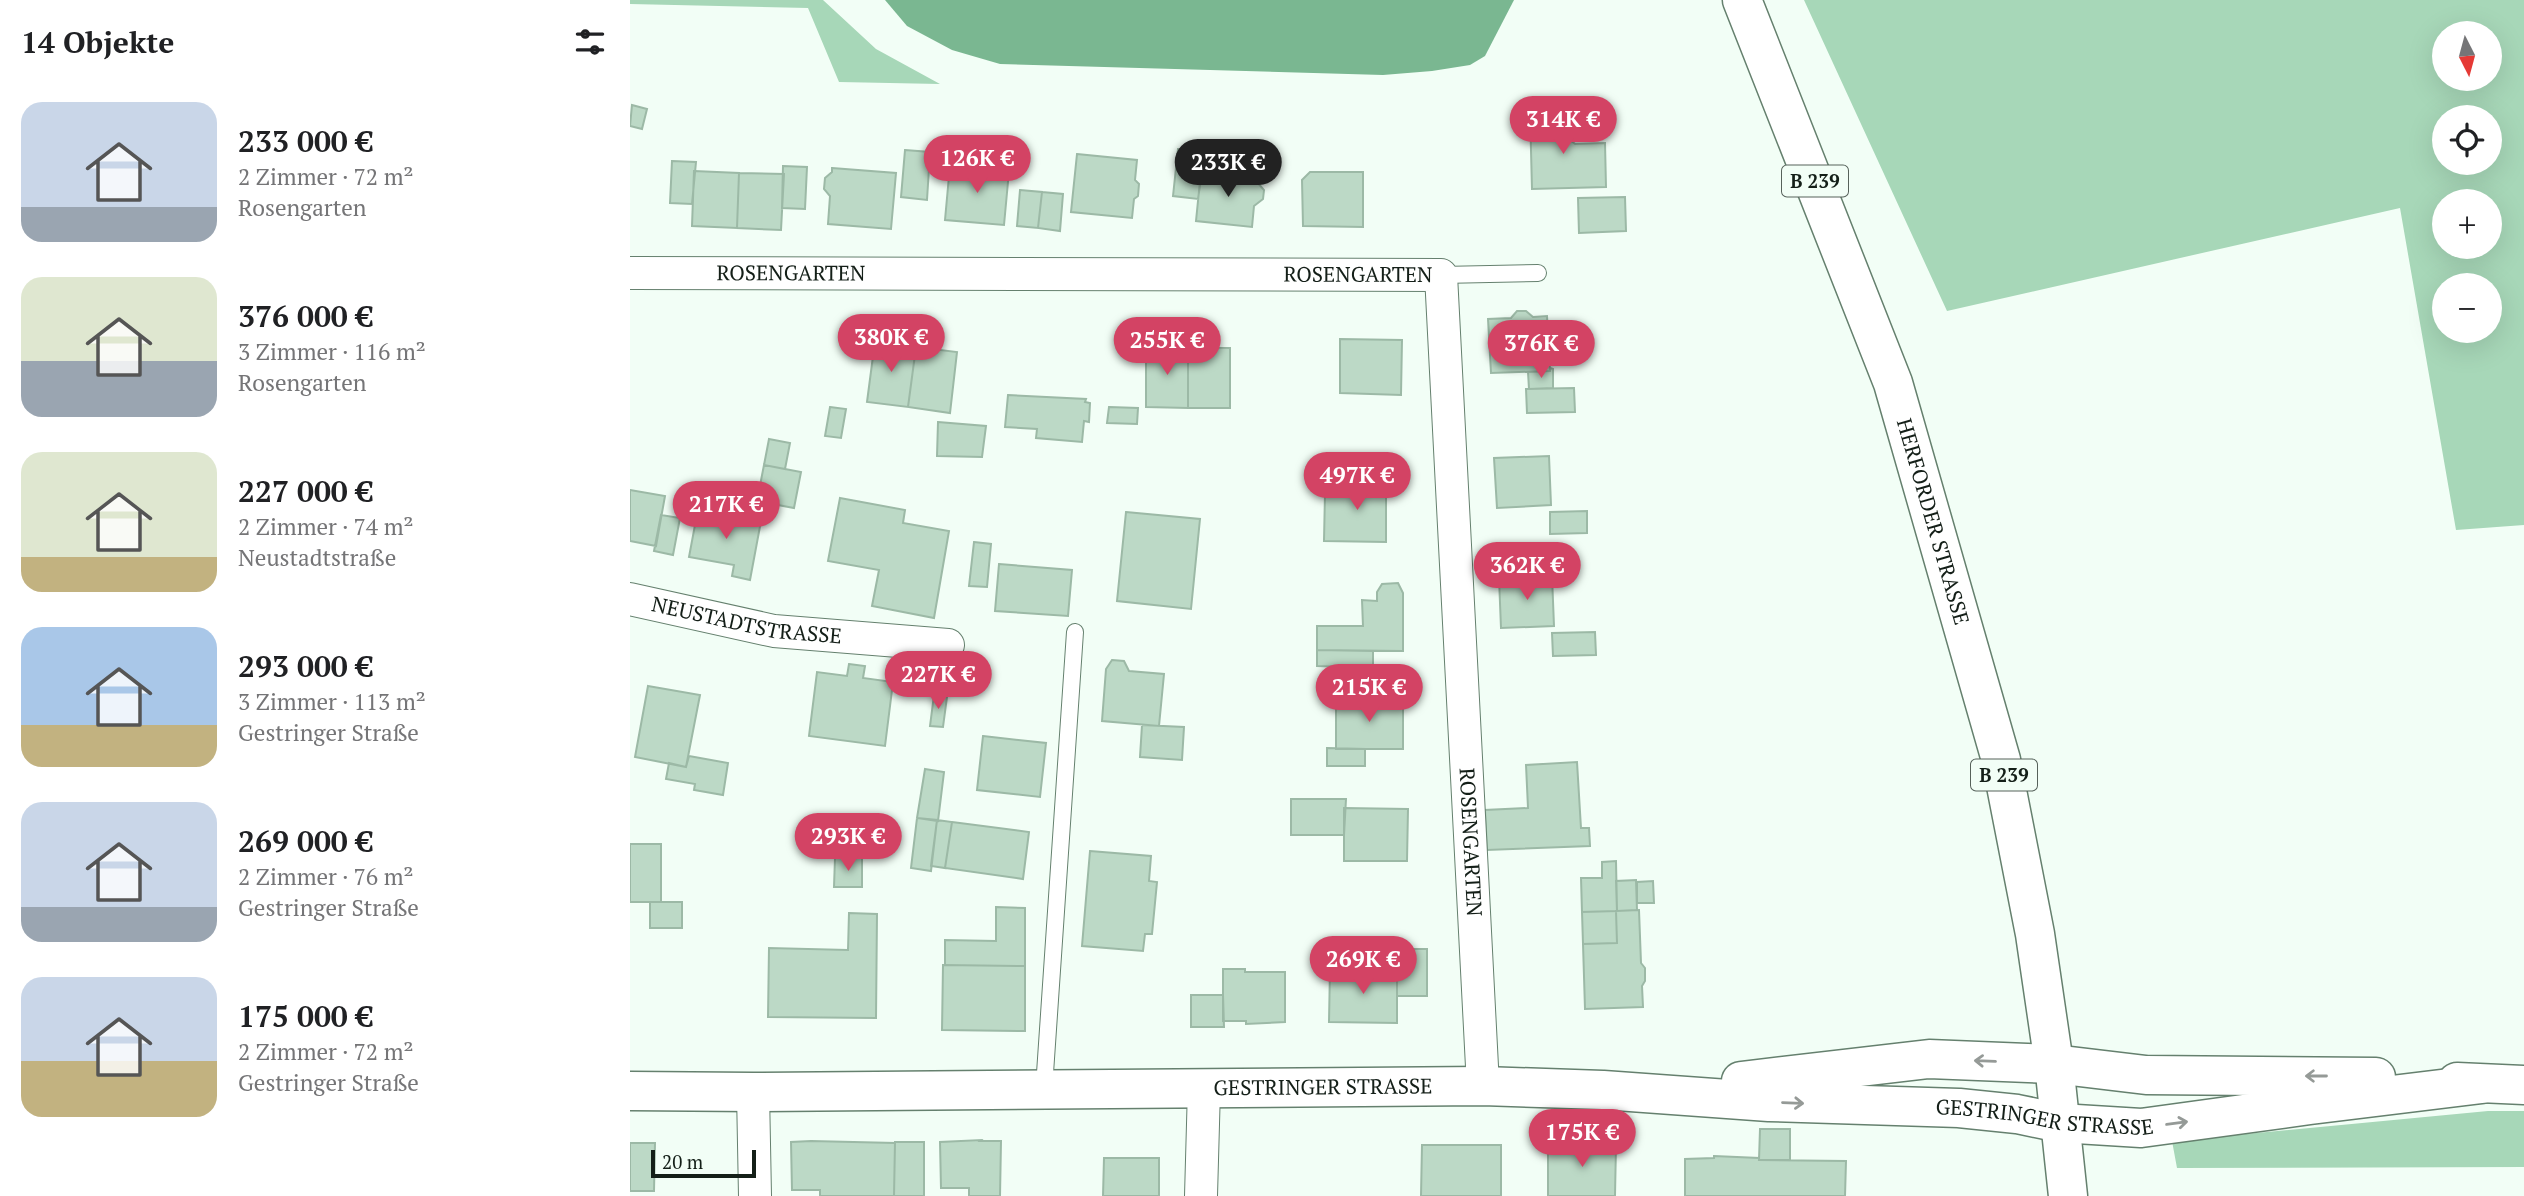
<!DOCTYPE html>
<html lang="de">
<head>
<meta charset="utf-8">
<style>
  :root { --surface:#fff; --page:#f6f6f6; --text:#202124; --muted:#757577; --accent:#d34364 }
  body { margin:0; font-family:"PT Serif",serif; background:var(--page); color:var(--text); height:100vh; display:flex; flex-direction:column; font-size:26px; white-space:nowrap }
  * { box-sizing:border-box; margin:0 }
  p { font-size:23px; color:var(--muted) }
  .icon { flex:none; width:38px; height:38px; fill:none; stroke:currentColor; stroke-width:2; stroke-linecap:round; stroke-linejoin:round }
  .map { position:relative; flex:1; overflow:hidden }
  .sheet { display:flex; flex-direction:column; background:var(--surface); width:630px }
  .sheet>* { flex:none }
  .needle { width:46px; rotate:174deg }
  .tools { position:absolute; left:1802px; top:21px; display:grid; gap:14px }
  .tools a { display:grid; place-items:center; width:70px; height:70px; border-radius:50%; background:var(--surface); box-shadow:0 7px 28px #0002; font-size:35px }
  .scale { position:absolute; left:21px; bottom:18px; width:105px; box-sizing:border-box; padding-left:7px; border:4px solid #141f18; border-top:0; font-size:19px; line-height:24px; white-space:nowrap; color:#141f18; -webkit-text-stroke:5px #f2fef6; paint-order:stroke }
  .price { position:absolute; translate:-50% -60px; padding:0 16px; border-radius:24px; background:var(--accent); color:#fff; font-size:23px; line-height:46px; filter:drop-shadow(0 2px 4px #0008) }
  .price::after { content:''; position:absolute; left:50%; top:42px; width:21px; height:16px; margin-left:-10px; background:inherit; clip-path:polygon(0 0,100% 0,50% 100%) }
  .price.on { background:#222; color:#fff }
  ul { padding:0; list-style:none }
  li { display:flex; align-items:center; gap:21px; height:175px; padding:0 21px }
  li span { display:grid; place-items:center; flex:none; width:196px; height:140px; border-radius:21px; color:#555 }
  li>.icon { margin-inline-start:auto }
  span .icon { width:84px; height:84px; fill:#fffc; stroke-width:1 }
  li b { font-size:30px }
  h2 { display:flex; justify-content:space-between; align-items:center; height:84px; padding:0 21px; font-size:30px }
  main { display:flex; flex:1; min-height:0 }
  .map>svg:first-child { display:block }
  .green { fill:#a7d7b8; fill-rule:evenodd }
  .water { fill:#7ab791 }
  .building { fill:#bcd9c6; stroke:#9cb9a6; stroke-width:2 }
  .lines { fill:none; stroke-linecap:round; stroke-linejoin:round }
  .service-casing { stroke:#65806e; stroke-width:18 }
  .minor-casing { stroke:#65806e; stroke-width:34 }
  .secondary-casing { stroke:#65806e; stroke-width:41 }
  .primary-casing { stroke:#65806e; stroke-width:41 }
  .service { stroke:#fff; stroke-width:16 }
  .minor { stroke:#fff; stroke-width:32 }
  .secondary { stroke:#fff; stroke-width:38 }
  .primary { stroke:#fff; stroke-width:38 }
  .oneway { stroke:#959a97 }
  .labels { text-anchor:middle; stroke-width:5; stroke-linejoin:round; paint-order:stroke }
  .shield { fill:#f2fef6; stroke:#57625b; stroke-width:2 }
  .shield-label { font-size:19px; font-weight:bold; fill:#141f18 }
  .street-label { font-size:21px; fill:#141f18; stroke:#f2fef6 }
</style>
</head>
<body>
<main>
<section class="sheet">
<h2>14 Objekte<svg class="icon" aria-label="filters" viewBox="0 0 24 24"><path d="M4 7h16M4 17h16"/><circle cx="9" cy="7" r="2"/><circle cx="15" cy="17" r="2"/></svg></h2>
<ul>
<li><span style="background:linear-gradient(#c9d6e8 75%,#9aa5b1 0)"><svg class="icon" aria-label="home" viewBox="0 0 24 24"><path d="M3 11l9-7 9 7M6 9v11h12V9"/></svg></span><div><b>233 000 €</b><p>2 Zimmer · 72 m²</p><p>Rosengarten</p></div></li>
<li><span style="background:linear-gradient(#dfe7d0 60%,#9aa5b1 0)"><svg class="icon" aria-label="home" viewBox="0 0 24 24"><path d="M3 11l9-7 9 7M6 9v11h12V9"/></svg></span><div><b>376 000 €</b><p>3 Zimmer · 116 m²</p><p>Rosengarten</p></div></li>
<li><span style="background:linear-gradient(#dfe7d0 75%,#c2b280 0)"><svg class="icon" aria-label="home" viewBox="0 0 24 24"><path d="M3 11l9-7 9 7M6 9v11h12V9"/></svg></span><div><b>227 000 €</b><p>2 Zimmer · 74 m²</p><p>Neustadtstraße</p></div></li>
<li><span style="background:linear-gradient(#a9c7e8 70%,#c2b280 0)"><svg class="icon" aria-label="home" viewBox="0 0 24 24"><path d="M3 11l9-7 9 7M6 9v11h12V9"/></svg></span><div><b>293 000 €</b><p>3 Zimmer · 113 m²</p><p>Gestringer Straße</p></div></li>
<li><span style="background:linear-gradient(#c9d6e8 75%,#9aa5b1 0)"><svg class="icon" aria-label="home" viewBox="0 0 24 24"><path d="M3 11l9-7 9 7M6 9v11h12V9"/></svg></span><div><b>269 000 €</b><p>2 Zimmer · 76 m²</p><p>Gestringer Straße</p></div></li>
<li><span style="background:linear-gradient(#c9d6e8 60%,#c2b280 0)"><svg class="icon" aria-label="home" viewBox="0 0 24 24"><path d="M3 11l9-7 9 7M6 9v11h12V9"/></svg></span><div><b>175 000 €</b><p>2 Zimmer · 72 m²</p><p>Gestringer Straße</p></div></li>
</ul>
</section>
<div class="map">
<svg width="1894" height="1196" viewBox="0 0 1894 1196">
  <rect width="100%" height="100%" fill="#f2fef6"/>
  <!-- green -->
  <path class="green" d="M0,0h193l53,49 64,35 -101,-2 -31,-74 -178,-4z
    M1174,0h720v525l-68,5 -56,-322 -453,103zM1860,33v46h-45v-46zM1860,117v46h-45v-46zM1815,201h45v46h-45zM1815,285h45v46h-45z
    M1858,1111h36v56l-347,1 -5,-27z"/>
  <!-- water -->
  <path class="water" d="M255,0h629l-29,56 -15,9 -38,6 -49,4 -383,-11 -48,-14 -45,-24z"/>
  <!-- building -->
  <path class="building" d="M2,105l15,4 -5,20 -12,-3z
    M936,111l1,26 8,7 30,-1 1,44 -74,2 -2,-77z
    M548,149l27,3 -7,47 -25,-3z
    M275,150l25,2 -3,48 -26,-3z
    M447,154l60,6 -2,20 4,4 -1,12 -4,3 -2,19 -61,-6z
    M42,161l24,1 -4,42 -22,-1z
    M320,165l59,6 -5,54 -59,-5z
    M153,166l24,1 -2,42 -23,-1z
    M202,168l64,5 -5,56 -63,-5 2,-28 -6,-7 1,-11 7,-6z
    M64,171l45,2 -2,55 -45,-2z
    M571,171l56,6v5l7,8 -1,9 -9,7 -2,21 -56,-6z
    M680,172h53v55l-60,-1 -1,-46z
    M109,173l45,1 -3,56 -44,-2z
    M390,190l22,2 -4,36 -21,-2z
    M412,192l21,2 -3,37 -22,-3z
    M995,197l1,34 -47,2 -1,-35z
    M887,311h9l7,6 14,-1 3,55 -59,2 -3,-54 23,-1z
    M710,339l62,1 -1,55 -61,-2z
    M245,341l41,6 -8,60 -41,-5z
    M286,347l41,5 -7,61 -42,-6z
    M516,347h42v61l-42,-1z
    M558,347l42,1v60h-42z
    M920,368l3,1v19l-24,1 -1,-17 22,-1z
    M944,388l1,24 -48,1 -1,-24z
    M378,395l78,4 -1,3 5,1 -1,19 -5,-1 -2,21 -46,-4 1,-9 -32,-2z
    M200,407l16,2 -5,29 -16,-2z
    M479,407l29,1 -1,16 -30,-1z
    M308,422l48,4 -4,31 -45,-1z
    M139,439l21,4 -5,26 -21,-4z
    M919,456l2,49 -54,3 -3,-50z
    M134,465l37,7 -7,36 -37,-7z
    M712,477l41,1v16l3,-1v49l-62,-1 1,-48h16z
    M0,490l35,6 -9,50 -26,-5z
    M210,498l65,12 -2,13 46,8 -15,87 -62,-12 7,-36 -51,-9z
    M68,509l63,12 -11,59 -18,-4 2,-11 -45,-8z
    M957,511v22l-37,1v-22z
    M496,512l74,7 -9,90 -74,-8z
    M31,515l19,3 -7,37 -19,-4z
    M344,542l17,2 -4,43 -18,-1z
    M369,564l73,6 -4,46 -73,-5z
    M922,576l2,50 -53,2 -2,-50z
    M768,583l5,10v58l-86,-1v-24h46l-1,-26 15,1v-9l5,-8z
    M965,632l1,23 -43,1 -1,-23z
    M687,650l56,1v17l-56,-2z
    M482,660l12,1 5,10 35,3 -5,52 -57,-5 4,-52z
    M219,664l16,2 -2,12 30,4 -8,64 -76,-10 8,-64 30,4z
    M18,686l52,9 -14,72 -51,-10z
    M304,695l13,2 -4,30 -13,-1z
    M706,699l67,1v49h-67z
    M512,725l42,2 -2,33 -42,-3z
    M353,736l63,7 -6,54 -63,-7z
    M697,748l38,1v17h-38z
    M59,756l39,7 -5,32 -29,-5 1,-6 -29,-5 3,-16 17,4z
    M947,762l4,66h8l1,18 -103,4 -2,-40 43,-2 -2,-43z
    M295,769l19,3 -6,49 -21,-3z
    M661,799h55l-2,36h-53z
    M714,808l64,1 -1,52h-63z
    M287,818l20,2 -6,51 -20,-3z
    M307,820l15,2 -7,46 -14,-2z
    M322,822l77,10 -6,47 -78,-11z
    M0,844h31v58h-31z
    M460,851l61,5 -2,25 8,1 -5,52h-7l-2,17 -61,-5z
    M205,858h27v29h-28z
    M986,861l1,50 -35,1 -1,-34h21v-16z
    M1006,880l1,30 -20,1 -1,-30z
    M1023,881l1,22h-17v-21z
    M20,902h32v26h-32z
    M366,907l29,1v58l-80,-1v-25l51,1z
    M1009,910l2,53 4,5v13l-3,5 1,21 -58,2 -2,-65 34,-1 -1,-32z
    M986,911l1,32 -34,1 -1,-32z
    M219,913l28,1 -1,104 -108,-1 1,-69 79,2z
    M767,949h30v47h-30z
    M313,965l82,1v65l-83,-1z
    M593,969h22v3h40v50l-39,2v-3h-23z
    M700,969h67v54l-68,-1z
    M561,995h32l1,32h-33z
    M1130,1129h30v31h-31z
    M351,1140l-1,1h21l-1,55h-31v-8h-28l-1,-46z
    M181,1141l84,2 -1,53h-74v-6h-28l-1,-48z
    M265,1142h29v54h-30z
    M922,1142l60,1v2h4l-1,51h-67v-51h4z
    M0,1143h25l-1,48h-24z
    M792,1145h79v51h-80z
    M1084,1156l45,2v2l87,1 -1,35h-160v-37l29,-1z
    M474,1158h55v38h-56z"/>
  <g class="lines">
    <defs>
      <path id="service" d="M811,275l97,-2
        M414,1088l31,-456"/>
      <g id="minor">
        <path id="s1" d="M0,273l811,2 42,811"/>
        <path id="s2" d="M0,599l144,32 174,14"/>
        <path d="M123,1092l2,104"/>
        <path d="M571,1196l3,-108"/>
      </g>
      <g id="secondary">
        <path d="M1111,1081l188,-22 125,5 92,11 230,2"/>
        <path d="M1827,1082l67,3"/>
        <path id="s3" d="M0,1091l123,1 730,-6 120,4 166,12 190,6 58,6 43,9 81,5 169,-23 172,-21"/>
      </g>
      <g id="primary">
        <path id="s4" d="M1112,0l151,383 108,377 34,174 19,130 14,132"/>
      </g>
    </defs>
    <!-- service casing -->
    <use href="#service" class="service-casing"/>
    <!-- minor casing -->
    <use href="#minor" class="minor-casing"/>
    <!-- secondary casing -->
    <use href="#secondary" class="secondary-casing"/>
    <!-- primary casing -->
    <use href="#primary" class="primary-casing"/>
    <!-- service -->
    <use href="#service" class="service"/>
    <!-- minor -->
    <use href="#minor" class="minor"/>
    <!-- secondary -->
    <use href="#secondary" class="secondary"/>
    <!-- primary -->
    <use href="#primary" class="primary"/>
  </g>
  <!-- one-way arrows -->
  <defs><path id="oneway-shaft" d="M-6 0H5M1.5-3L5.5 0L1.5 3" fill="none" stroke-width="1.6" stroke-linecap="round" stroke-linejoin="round" transform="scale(1.75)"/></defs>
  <g class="oneway">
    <use href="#oneway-shaft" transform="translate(1355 1061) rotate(-178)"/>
    <use href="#oneway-shaft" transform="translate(1686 1076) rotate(-180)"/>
    <use href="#oneway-shaft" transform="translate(1163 1103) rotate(2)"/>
    <use href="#oneway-shaft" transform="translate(1547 1123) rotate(-8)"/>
  </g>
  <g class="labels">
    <!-- shield labels -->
    <g class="shield">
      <rect x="1152" y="165.5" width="66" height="31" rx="5"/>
      <rect x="1341" y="759.5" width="66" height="31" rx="5"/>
    </g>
    <g class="shield-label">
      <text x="1185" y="188">B 239</text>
      <text x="1374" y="782">B 239</text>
    </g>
    <!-- street labels -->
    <g class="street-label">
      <text dy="7" stroke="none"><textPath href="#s1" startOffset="161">ROSENGARTEN</textPath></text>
      <text dy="7" stroke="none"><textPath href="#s1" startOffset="728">ROSENGARTEN</textPath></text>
      <text dy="7" stroke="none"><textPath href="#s4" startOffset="556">HERFORDER STRASSE</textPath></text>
      <text dy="7" stroke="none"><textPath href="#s2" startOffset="119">NEUSTADTSTRASSE</textPath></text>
      <text dy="7" stroke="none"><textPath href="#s1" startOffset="1379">ROSENGARTEN</textPath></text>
      <text dy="7" stroke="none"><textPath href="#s3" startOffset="693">GESTRINGER STRASSE</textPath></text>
      <text dy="7" stroke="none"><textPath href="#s3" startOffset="1416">GESTRINGER STRASSE</textPath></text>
    </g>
  </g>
</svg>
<div class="tools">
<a><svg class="needle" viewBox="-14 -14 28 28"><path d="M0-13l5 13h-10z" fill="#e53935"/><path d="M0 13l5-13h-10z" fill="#757577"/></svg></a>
<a><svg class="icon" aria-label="locate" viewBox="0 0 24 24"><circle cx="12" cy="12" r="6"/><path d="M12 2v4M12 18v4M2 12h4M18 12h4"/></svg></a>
<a>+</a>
<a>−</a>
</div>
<div class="scale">20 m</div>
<b class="price" style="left:933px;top:156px">314K €</b>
<b class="price" style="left:347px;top:195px">126K €</b>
<b class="price on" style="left:598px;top:199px">233K €</b>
<b class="price" style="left:261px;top:374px">380K €</b>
<b class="price" style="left:537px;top:377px">255K €</b>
<b class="price" style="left:911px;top:380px">376K €</b>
<b class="price" style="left:727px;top:512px">497K €</b>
<b class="price" style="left:96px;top:541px">217K €</b>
<b class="price" style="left:897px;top:602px">362K €</b>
<b class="price" style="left:308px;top:711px">227K €</b>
<b class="price" style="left:739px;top:724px">215K €</b>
<b class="price" style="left:218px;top:873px">293K €</b>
<b class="price" style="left:733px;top:996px">269K €</b>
<b class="price" style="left:952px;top:1169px">175K €</b>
</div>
</main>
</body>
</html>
